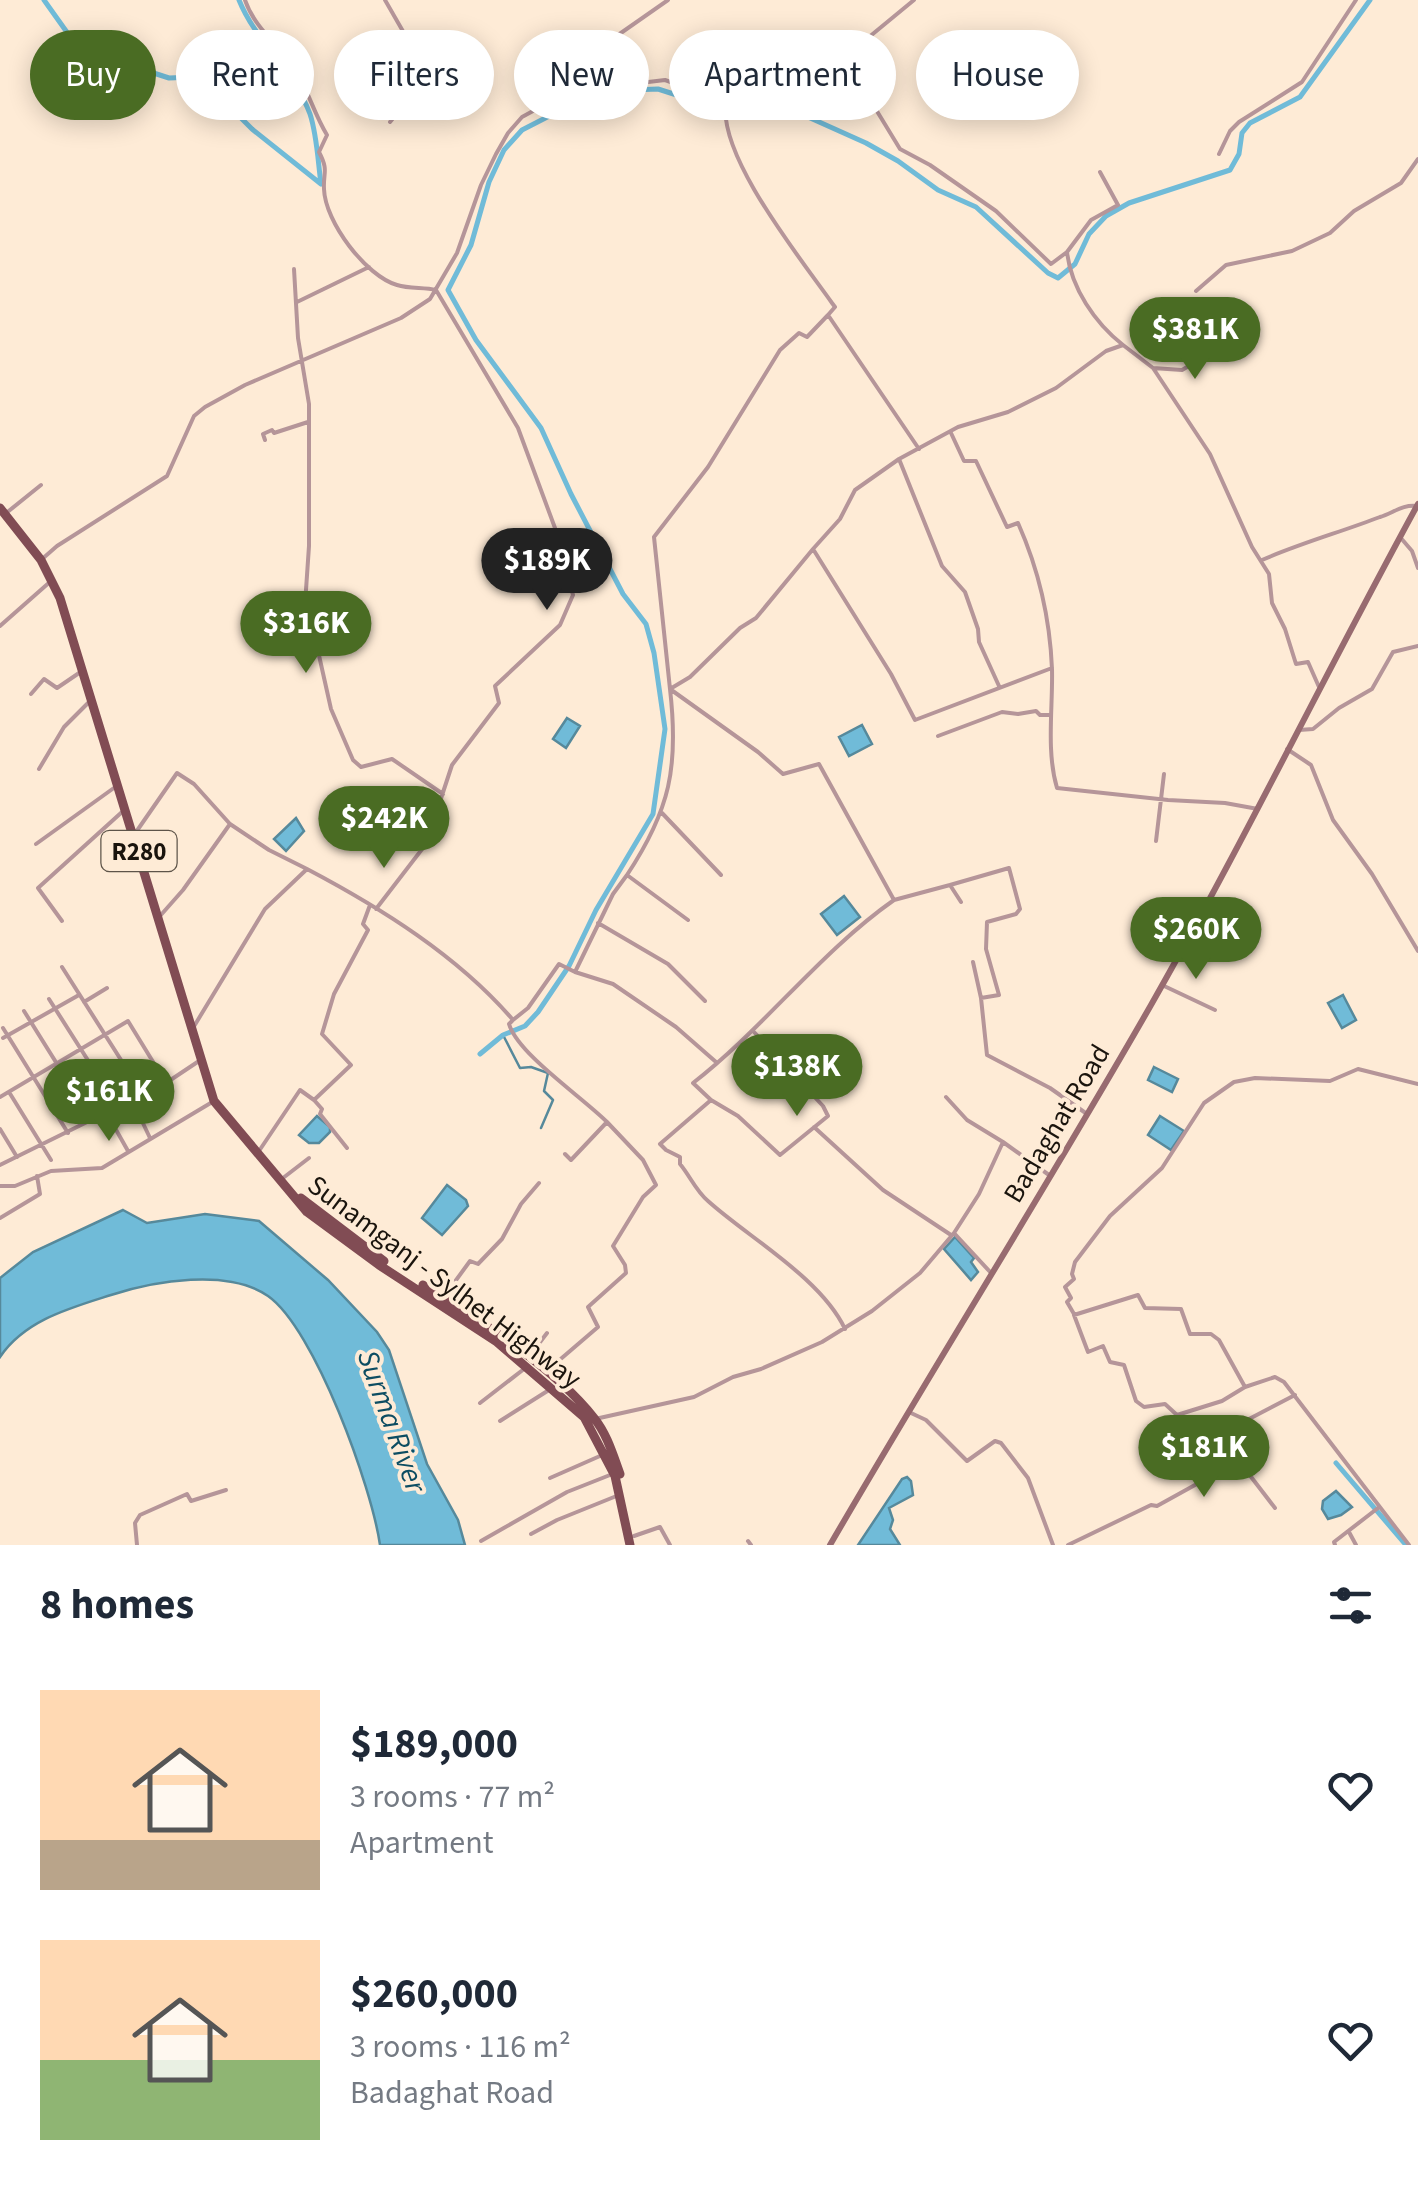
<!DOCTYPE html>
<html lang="en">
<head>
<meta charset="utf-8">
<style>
  :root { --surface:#fff; --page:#f2f2f3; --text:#1f2937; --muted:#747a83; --accent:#4a6c23 }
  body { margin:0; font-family:"Source Sans 3",sans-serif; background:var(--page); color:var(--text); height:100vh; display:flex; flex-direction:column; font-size:38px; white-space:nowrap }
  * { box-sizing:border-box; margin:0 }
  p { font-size:32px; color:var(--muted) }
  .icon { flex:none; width:55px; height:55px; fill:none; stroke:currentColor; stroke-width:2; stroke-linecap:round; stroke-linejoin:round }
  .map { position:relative; height:1545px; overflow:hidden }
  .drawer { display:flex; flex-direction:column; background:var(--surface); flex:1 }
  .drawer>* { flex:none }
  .guide { position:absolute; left:30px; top:30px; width:1360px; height:90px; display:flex; gap:20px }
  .price { position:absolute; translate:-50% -85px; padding:0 22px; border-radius:35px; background:var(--accent); color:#fff; font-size:32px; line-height:65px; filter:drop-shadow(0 2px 5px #0008) }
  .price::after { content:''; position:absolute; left:50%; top:60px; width:30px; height:22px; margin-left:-15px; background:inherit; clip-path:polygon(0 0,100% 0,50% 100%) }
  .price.selected { background:#222; color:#fff }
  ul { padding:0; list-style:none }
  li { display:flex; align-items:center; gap:30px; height:250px; padding:0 40px }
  li span { display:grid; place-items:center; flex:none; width:280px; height:200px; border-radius:0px; color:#555 }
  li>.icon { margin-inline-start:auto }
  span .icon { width:120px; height:120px; fill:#fffc; stroke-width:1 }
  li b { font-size:42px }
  h2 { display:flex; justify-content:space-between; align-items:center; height:120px; padding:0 40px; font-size:42px }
  .chip { padding:0 35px; border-radius:45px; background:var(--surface); box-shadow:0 5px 25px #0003; font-size:35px; line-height:90px }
  .chip.selected { background:var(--accent); color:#fff }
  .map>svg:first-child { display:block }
  .water { fill:#70bbd8; stroke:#56899b; stroke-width:2.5 }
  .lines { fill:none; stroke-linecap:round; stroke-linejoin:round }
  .stream { stroke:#56899b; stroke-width:2.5 }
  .canal { stroke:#70bbd8; stroke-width:5 }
  .minor { stroke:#b59599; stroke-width:4 }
  .secondary { stroke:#986b70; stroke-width:6 }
  .primary { stroke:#814c54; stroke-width:9 }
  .labels { text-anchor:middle; stroke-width:8; stroke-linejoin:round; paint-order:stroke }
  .shield { fill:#feebd6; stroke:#5e5449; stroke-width:2.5 }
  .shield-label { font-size:25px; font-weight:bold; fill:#1a140d }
  .street-label { font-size:28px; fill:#1a140d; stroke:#feebd6 }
  .water-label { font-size:30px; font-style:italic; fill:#0d4d62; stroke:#feebd6 }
</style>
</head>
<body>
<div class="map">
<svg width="1418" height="1545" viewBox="0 0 1418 1545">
  <rect width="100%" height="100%" fill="#feebd6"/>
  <!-- water -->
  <path class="water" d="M567,718l13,8 -14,22 -13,-9z
    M862,725l10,19 -23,12 -10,-19z
    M296,818l8,13 -18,20 -12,-12z
    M844,896l16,21 -23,18 -16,-21z
    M1343,995l13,25 -14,8 -14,-25z
    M1154,1067l24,12 -6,13 -24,-12z
    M317,1116l13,11v5l-11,11h-10l-10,-8z
    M1160,1116l24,15 -13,19 -23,-15z
    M447,1185l19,15 2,6 -26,29 -20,-17z
    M123,1210l24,13 58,-9 54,7 69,59 49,52 12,18 38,114 31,56 7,25h-85c-8,-57 -65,-216 -112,-249 -40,-28 -114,-15 -157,-1 -41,13 -86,25 -111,62v-79l33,-26z
    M955,1237l19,21 -3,4 7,10 -7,8 -27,-31z
    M907,1477l4,4 2,14 -24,13 4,12 -3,9 10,16h-42l44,-66z
    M1336,1491l16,16 -11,8 -13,4 -6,-10 1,-8z"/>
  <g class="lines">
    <!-- stream -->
    <path class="stream" d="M503,1035l17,33 11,-1 17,6 -4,18 9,9 -12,28"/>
    <!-- canal -->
    <path class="canal" d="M44,0l42,59 15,7h31l37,12 25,-1 12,6 46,46 69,55c-3,-22 -4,-49 -11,-70 -16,-43 -54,-72 -71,-114
      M480,1054l23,-19 22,-9 13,-14 31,-46 27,-56 57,-96 12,-85 -11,-76 -8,-29 -23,-30 -52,-100 -30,-66 -65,-88 -28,-50 23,-45 18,-63 15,-32 18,-20 37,-19 73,-21 26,-1 53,17 97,11 58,26 32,18 40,29 38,17 72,66 10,5 17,-14 14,-30 17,-18 23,-13 101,-33 9,-16 3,-21 8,-10 50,-26 70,-97
      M1336,1463l70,82"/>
    <!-- minor -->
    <path class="minor" d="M245,0c11,32 40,49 55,78 10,19 16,39 27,57l-8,17c10,19 4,20 5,37 1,33 42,87 73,96 13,4 27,2 39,5l82,138 37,100 18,67 -13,30 -65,61 4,17 -47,62 -26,79 -50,65
      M385,0l50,87 -31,18 -14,17
      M844,57l56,92 30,16 66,46 55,53 16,-12
      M612,85l-14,-26v-10l70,-49
      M726,102c-9,53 75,157 106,201l3,4 -7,8 91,134
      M1219,154l11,-23 9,-9 63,-40 54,-82
      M1100,172l18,33 -27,15 -24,32c4,36 28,71 56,93
      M294,269l4,69 11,66v142l-5,73 12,23 15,67 22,51 8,7 31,-8 51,35
      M1196,291l30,-26 66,-14 38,-18 24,-22 47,-28 17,-24
      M297,302l72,-35
      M1153,368l29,2 44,-26
      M951,433l13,28h12l31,66 11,-4c20,45 32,97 34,146 1,38 -6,82 5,119l111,12 57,3 33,6
      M265,440l-2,-6 9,-4 2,3 34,-11
      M899,459l43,107 23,26 13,37 1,13 20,44
      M5,514l36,-29
      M1400,537l12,14 6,17
      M813,549l-57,69 -16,10 -50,49 -20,12 -16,-152 54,-70 72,-117 19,-17 8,4 21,-22
      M41,560l16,-14 110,-70 27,-60 11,-9 40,-22 156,-67 29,-19 27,-46 24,-68 15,-31 12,-21 14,-16 22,-12 54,-17 67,-8 67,24 41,1 33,-16 108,-89
      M1262,560c39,-17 79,-28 118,-43 13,-4 23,-13 37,-11
      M0,626l51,-45
      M1052,668l-137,52 -24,-46 -78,-125 27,-30 15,-29 44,-31 59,-32 50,-15 48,-24 50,-37 17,-6 30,23 57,86 42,93 17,27 3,29 13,26 11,35 12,-2 11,25
      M31,694l13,-15 13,9 25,-17
      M1299,730l14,-1 26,-21 33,-19 21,-37 25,-6
      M938,736l64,-24 16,2 18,-3 4,4h11
      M1287,749l24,16 22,55 39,54 46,77
      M39,769l25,-42 26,-26
      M662,813l59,62
      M134,835l43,-62 17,11 36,40
      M1156,841l8,-67
      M36,844l82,-59
      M627,875c43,-65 52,-108 43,-186l88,63 25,22 36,-10 75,136 56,-15 11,17
      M950,885l59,-17 11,41 -4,5 -29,8 -1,27 13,46 -18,3
      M160,916l23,-26 47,-66 39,26 38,19
      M62,921l-24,-33 84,-76
      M598,923l70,41 37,37
      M973,962l8,36 6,57 63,33 37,26
      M62,967l80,126
      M575,972l38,12 63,43 40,35
      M1162,985l53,25
      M49,999l68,107
      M84,1002l23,-14
      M24,1011l68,109
      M512,1021l-3,3c9,30 73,73 98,98l-36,38 -6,-6
      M3,1028l65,105
      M193,1028l72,-119 42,-40c74,39 151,87 206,151l15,-12 31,-44 16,8 38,-78 14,-19 61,45
      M3,1038l76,-43
      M9,1092l42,68
      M0,1097l128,-76 38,62
      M946,1097l21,23 36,22
      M131,1098l19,40
      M314,1100l8,9 -2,5 27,34
      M711,1100l27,16 42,39 48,-39 -5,-10 -69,-74
      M106,1112l22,39
      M814,1127l69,63 68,45
      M0,1129l17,28
      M259,1151l41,-61 14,10 37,-35 -29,-31 12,-40 34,-64 -5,-6 7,-19
      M0,1165l166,-82 33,-22
      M283,1178l26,-20
      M0,1186h15l36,-15 51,-3 112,-67
      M0,1218l40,-24 -3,-18
      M954,1233l38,41
      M443,1298l27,-37 8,3 24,-25 19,-35 18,-21
      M1074,1314l-7,-12 4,-4 -6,-11 9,-8 -2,-5 3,-12 35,-46 52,-48 42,-65 30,-21 21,-4 75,3 28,-12 60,15
      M845,1329c-24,-51 -96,-91 -137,-128 -12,-10 -18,-25 -28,-37v-7l-14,-7 -6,-6 51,-44 -18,-17c72,-56 127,-131 201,-183
      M531,1354l16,-21
      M549,1369l49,-42 -10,-20 38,-34 -1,-8 -12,-19 30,-49 13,-12 -13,-25 -36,-38
      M1245,1387l-23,14 -45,14 -12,-11 -21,3 -8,-6 -12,-36 -14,-3 -7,-16 -15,6 -14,-37 64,-20 7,13 36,1 9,25h21l8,6 26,47 30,-10 9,5 125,163
      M480,1403l44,-34
      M911,1413l15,7 41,41 28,-20 6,2 27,35 25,67
      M595,1419l99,-22 39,-20 28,-8 61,-27 50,-31 48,-38 34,-40 25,-39 24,-52 46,33
      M500,1421l49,-31
      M1225,1443l50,65
      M550,1478l50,-22
      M1349,1532l7,13
      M531,1534l26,-14 62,-25
      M634,1536l26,-9 10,18
      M481,1541l86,-49 43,-17
      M748,1541l3,4
      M137,1545l-2,-22 5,-8 47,-21 4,7 35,-11
      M1068,1545l83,-40 6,1 47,-26 -4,-17 49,-44 46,-24
      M1335,1545l-1,-3 44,-34"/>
    <!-- secondary -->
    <path class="secondary" d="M830,1545c105,-181 217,-358 321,-540 94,-165 176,-335 267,-501"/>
    <!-- primary -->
    <path class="primary" d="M0,508l41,52 19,38 154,503 93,111 72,53 118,77 87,75 31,59 15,69
      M301,1198l83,63
      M423,1285c57,36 129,80 171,133 13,16 19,37 26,56"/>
  </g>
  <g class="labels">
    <!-- shield labels -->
    <rect class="shield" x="101.5" y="831" width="75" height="40" rx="8"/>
    <g class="shield-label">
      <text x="139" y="860">R280</text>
    </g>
    <!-- street labels -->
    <g class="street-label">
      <text transform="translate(1056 1123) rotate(-59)" y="10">Badaghat Road</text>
      <text transform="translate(445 1281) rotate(37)" y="10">Sunamganj - Sylhet Highway</text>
    </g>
    <!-- water labels -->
    <g class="water-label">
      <text transform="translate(392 1421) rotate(70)" y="10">Surma River</text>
    </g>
  </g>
</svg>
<b class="price" style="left:1195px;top:382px">$381K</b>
<b class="price selected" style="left:547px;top:613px">$189K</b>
<b class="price" style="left:306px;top:676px">$316K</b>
<b class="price" style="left:384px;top:871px">$242K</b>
<b class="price" style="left:1196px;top:982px">$260K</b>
<b class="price" style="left:797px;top:1119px">$138K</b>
<b class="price" style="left:109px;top:1144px">$161K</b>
<b class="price" style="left:1204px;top:1500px">$181K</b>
<div class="guide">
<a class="chip selected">Buy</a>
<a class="chip">Rent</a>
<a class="chip">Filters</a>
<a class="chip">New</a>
<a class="chip">Apartment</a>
<a class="chip">House</a>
</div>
</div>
<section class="drawer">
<h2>8 homes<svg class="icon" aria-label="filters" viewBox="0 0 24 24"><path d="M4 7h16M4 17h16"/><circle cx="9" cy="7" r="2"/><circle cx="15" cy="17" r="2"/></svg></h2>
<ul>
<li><span style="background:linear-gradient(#ffd9b3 75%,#b9a48a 0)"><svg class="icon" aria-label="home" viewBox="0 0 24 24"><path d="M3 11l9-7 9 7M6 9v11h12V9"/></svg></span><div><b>$189,000</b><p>3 rooms · 77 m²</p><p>Apartment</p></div><svg class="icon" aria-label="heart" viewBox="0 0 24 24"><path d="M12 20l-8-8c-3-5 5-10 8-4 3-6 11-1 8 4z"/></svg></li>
<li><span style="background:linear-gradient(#ffd9b3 60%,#8fb573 0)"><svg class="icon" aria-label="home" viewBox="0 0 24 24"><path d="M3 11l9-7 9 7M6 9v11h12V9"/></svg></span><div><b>$260,000</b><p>3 rooms · 116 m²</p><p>Badaghat Road</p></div><svg class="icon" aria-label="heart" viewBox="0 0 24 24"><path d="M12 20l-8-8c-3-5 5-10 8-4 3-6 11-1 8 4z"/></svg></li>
</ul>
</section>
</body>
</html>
